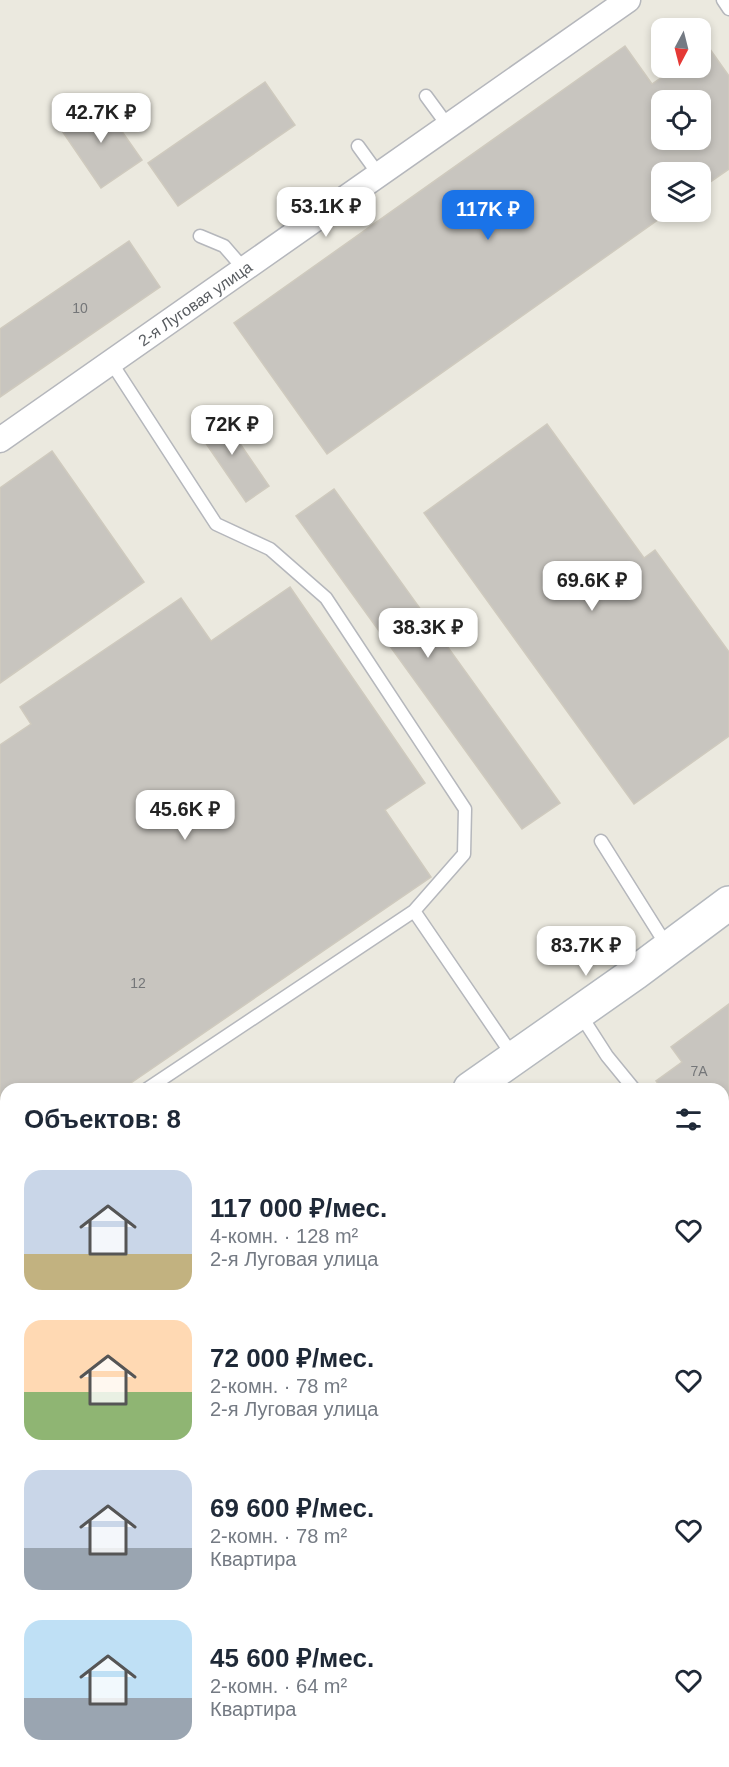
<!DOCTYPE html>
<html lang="ru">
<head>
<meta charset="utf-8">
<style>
  :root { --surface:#fff; --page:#f2f2f3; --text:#1f2937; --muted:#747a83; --accent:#1a73e8 }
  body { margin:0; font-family:Helvetica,sans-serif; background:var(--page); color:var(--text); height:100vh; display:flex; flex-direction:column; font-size:22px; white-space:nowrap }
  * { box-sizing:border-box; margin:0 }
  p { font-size:20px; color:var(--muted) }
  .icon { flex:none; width:33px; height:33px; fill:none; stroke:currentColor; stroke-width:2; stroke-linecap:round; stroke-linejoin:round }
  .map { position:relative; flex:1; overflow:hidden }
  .drawer { position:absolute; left:0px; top:1083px; width:729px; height:684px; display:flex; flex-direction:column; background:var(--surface); border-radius:18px 18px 0 0; box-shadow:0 3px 9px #0003 }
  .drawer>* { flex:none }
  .needle { width:39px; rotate:187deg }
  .tools { position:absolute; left:651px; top:18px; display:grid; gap:12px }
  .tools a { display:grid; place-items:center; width:60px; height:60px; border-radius:12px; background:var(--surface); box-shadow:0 3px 9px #0003; font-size:30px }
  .price { position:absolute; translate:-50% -51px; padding:0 14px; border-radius:12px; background:#fff; color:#222; font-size:20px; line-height:39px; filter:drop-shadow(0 2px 3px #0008) }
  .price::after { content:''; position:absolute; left:50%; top:36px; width:18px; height:14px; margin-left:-9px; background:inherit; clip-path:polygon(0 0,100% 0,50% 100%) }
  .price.on { background:var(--accent); color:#fff }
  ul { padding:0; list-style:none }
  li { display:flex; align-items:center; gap:18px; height:150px; padding:0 24px }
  li span { display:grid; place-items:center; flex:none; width:168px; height:120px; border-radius:18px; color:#555 }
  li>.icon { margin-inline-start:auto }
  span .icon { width:72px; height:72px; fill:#fffc; stroke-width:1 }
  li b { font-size:26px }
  h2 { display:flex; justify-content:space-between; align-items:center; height:72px; padding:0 24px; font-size:26px }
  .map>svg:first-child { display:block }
  .green { fill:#bce2bc }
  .building { fill:#c8c5bf; stroke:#cfcabe; stroke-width:1.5; fill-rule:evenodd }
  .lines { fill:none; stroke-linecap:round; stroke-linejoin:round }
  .lane-casing { stroke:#b5b7bc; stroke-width:15 }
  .street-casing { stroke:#b5b7bc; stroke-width:27 }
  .secondary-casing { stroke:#b5b9be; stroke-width:36 }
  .lane { stroke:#fff; stroke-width:12 }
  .street { stroke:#fff; stroke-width:24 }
  .secondary { stroke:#fff; stroke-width:33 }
  .labels { text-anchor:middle; stroke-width:4.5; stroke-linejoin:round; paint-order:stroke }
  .number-label { font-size:14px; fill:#747678 }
  .street-label { font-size:16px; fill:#585c60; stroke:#fff }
</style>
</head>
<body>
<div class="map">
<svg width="729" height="1767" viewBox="0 0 729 1767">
  <rect width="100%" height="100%" fill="#ebe9df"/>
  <!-- green -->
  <path class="green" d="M6,1463v198l-6,13v-207z"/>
  <!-- building -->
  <path class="building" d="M707,45l22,31v93l-29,20v-17h-38v40h7l-342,242 -93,-131 391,-277 27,38 23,-16h25v-18zM662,100h38v40h-38z
    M265,82l30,43 -117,81 -30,-43z
    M100,100l42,60 -41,28 -41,-60z
    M129,241l31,46 -160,110v-68z
    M217,410l52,76 -23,16 -52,-76z
    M547,424l97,134 11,-8 74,102v84l-95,68 -210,-291z
    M52,451l92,131 -144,101v-195z
    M334,489l226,314 -38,26 -226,-313z
    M290,587l135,196 -40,27 46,67 -309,212h-116v79l-6,4v-427l31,-21 -11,-17 161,-109 30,43z
    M729,1004v141l-6,5v-61h-61l-6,-8 26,-19 -11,-15z
    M6,1197v93l-6,4v-93z
    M723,1244l6,8v72l-6,4z
    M729,1364v200l-6,4v-199z
    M729,1640v64l-6,2v-63z
    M565,1761h40l-13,6h-24z"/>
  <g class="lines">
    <defs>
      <path id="lane" d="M723,0l6,9
        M426,96l22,30
        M358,146l21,29
        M200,236l24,10 20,23
        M111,362l105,162 54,25 56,49 139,211 -1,45 -50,57 -267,178
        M601,841l66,105
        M414,911l99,145
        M580,1014l27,42 27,33
        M0,1187l6,-4
        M723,1190l6,5
        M468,1761l5,6"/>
      <g id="street">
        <path id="s1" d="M0,440l628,-440"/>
      </g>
      <path id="secondary" d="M470,1089l165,-116 94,-70
        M0,1417l6,-4"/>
    </defs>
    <!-- lane casing -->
    <use href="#lane" class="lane-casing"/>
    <!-- street casing -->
    <use href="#street" class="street-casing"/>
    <!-- secondary casing -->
    <use href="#secondary" class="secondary-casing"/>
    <!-- lane -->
    <use href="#lane" class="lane"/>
    <!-- street -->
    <use href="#street" class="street"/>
    <!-- secondary -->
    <use href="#secondary" class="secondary"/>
  </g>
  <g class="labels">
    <!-- number labels -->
    <g class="number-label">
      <text x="80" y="313">10</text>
      <text x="138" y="988">12</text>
      <text x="699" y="1076">7А</text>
    </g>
    <!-- street labels -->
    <g class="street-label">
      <text dy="6" stroke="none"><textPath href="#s1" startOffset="238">2-я Луговая улица</textPath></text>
    </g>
  </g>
</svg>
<div class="tools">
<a><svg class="needle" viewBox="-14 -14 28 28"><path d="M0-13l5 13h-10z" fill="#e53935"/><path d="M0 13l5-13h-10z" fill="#747a83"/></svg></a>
<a><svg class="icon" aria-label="locate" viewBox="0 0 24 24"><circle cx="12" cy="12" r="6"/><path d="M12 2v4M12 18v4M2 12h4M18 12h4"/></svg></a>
<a><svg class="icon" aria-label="layers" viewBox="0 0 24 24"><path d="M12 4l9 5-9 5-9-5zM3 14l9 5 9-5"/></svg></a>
</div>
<b class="price" style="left:101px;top:144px">42.7K ₽</b>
<b class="price" style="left:326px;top:238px">53.1K ₽</b>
<b class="price on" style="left:488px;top:241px">117K ₽</b>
<b class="price" style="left:232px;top:456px">72K ₽</b>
<b class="price" style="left:592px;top:612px">69.6K ₽</b>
<b class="price" style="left:428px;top:659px">38.3K ₽</b>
<b class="price" style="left:185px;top:841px">45.6K ₽</b>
<b class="price" style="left:586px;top:977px">83.7K ₽</b>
<section class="drawer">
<h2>Объектов: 8<svg class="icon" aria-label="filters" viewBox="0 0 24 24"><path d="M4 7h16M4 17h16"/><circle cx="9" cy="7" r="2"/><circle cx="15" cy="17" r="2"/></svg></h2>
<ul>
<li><span style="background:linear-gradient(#c9d6e8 70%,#c2b280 0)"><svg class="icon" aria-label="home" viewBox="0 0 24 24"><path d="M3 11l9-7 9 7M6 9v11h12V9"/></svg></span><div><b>117 000 ₽/мес.</b><p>4-комн. · 128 m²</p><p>2-я Луговая улица</p></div><svg class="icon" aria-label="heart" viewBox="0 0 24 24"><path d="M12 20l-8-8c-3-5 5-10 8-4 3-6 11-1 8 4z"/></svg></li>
<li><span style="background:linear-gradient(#ffd9b3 60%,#8fb573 0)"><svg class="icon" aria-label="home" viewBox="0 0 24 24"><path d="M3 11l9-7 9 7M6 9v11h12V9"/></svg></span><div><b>72 000 ₽/мес.</b><p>2-комн. · 78 m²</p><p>2-я Луговая улица</p></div><svg class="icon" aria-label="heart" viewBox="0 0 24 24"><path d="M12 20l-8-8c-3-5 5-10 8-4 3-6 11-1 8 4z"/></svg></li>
<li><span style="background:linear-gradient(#c9d6e8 65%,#9aa5b1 0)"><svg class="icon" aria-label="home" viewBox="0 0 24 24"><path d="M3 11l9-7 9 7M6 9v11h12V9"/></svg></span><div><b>69 600 ₽/мес.</b><p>2-комн. · 78 m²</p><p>Квартира</p></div><svg class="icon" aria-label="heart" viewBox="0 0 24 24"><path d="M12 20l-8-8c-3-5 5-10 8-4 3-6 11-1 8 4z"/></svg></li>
<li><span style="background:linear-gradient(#bfe0f5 65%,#9aa5b1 0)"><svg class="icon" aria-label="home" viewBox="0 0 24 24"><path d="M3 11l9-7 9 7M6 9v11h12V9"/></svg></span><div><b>45 600 ₽/мес.</b><p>2-комн. · 64 m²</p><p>Квартира</p></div><svg class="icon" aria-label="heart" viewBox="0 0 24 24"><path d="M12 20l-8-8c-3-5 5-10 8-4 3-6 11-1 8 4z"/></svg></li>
</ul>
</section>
</div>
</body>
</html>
